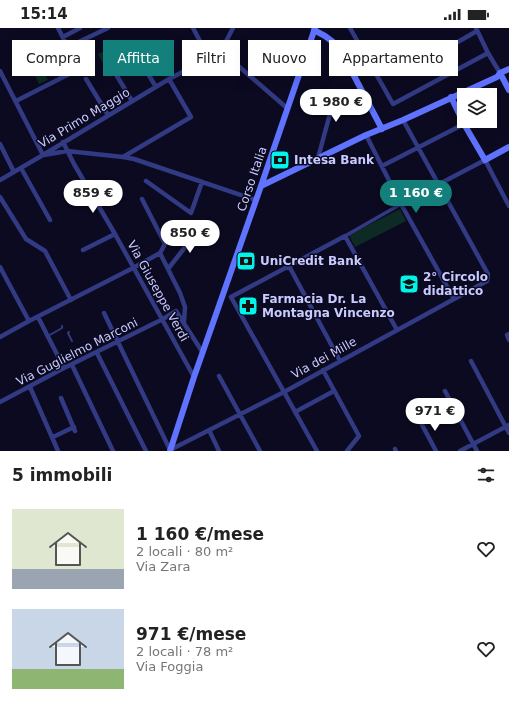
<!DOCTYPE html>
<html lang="it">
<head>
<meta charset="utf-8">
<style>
  :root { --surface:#fff; --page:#f2f2f2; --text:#222; --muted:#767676; --accent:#13807c }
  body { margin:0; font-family:"DejaVu Sans",sans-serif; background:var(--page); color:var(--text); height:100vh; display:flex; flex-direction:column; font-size:15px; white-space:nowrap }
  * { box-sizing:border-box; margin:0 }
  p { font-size:13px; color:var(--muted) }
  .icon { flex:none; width:22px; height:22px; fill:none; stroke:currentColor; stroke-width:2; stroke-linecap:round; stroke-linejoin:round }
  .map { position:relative; height:423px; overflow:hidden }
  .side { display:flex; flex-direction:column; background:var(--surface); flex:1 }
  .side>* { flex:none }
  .banner { position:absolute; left:12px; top:12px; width:485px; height:36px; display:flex; gap:8px }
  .tools { position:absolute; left:457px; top:60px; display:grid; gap:8px }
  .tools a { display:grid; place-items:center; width:40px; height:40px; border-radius:0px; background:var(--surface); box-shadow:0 4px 16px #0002; font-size:20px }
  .price { position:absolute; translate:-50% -34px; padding:0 9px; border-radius:14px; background:#fff; color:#222; font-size:13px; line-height:26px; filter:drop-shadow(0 1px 2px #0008) }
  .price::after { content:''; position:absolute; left:50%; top:24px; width:12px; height:9px; margin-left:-6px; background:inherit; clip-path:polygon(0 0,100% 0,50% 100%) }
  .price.current { background:var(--accent); color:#fff }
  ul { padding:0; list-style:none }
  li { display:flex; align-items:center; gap:12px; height:100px; padding:0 12px }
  li span { display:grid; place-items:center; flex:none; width:112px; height:80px; border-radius:0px; color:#555 }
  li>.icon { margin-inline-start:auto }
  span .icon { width:48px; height:48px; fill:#fffc; stroke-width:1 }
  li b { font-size:17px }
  h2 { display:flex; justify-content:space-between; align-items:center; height:48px; padding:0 12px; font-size:17px }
  .chip { padding:0 14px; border-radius:0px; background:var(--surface); box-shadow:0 4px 16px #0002; font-size:14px; line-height:36px }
  .chip.current { background:var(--accent); color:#fff }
  .status { display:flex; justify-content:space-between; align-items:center; height:28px; padding:0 20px; background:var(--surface); direction:ltr }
  .status svg { height:11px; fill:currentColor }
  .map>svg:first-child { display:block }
  .green { fill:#0d2a25 }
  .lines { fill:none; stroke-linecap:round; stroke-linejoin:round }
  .service { stroke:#313a83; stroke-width:2 }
  .pedestrian { stroke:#313a83; stroke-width:3.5 }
  .minor { stroke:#313a83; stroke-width:4.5 }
  .secondary { stroke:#6073ff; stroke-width:6 }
  .labels { text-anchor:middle; stroke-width:3; stroke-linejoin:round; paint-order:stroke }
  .street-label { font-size:12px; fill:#c9cbff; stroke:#0b0a20 }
  .poi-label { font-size:12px; font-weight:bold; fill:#c9cbff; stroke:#0b0a20; text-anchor:start }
</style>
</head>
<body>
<div class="status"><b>15:14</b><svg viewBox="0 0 49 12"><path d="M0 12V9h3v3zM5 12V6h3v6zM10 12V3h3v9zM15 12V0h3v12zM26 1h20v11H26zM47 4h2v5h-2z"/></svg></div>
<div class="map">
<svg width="509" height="423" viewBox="0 0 509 423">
  <rect width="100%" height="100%" fill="#0b0a20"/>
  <!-- green -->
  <path class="green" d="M115,18l3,8 -16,8 -4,-8z
    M36,29l12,23 -9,4 -11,-23z
    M400,181l6,12 -51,26 -6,-12z"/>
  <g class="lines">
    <!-- service -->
    <path class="service" d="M69,304l-1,1 4,8
      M48,308l14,-8v-2"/>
    <!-- pedestrian -->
    <path class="pedestrian" d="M345,208l56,-32"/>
    <!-- minor -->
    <path class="minor" d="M193,0l16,30
      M350,0l43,76 95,-51
      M476,0l12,25 12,20
      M63,9l17,-9
      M68,19l40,-19
      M221,23l66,57
      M221,23l12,-23
      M139,31l17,28
      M369,32l30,-16h2l5,5 18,14 11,-8 42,-24
      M111,38l21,35
      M0,43l43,84
      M413,44l11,-9
      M86,51l22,36
      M16,73l63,-32 -21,-41
      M366,107l35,69 53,95
      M63,114l11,22 41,70 79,143
      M0,116l14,28
      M44,127l23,-4 56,6 11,2 122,41
      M123,129l68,-40 -22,-38
      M318,130l13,-48 33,-15
      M382,138l82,-42
      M21,140l29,52
      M0,152l43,-25 126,-76 40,-21 12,-7
      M146,153l45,32 11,-31
      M0,169l26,42 19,12 26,49
      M401,176l84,-44 24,46
      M83,222l32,-16
      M160,225l20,40 5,14 -1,15
      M289,238l51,95
      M0,239l29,54
      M168,241l32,-41
      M231,269l114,-61 52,94
      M231,269l86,154
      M104,285l66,137 114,-58 203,-111 1,-7 -85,-154
      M38,289l26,51
      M509,306l-2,1 2,5
      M0,309l29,-16 104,-53 27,-15 5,-9 -23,-45
      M97,325l49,98
      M471,333l38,72
      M72,337l41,86
      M323,342l36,66 -12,15
      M219,348l41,75
      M30,359l28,64
      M445,363l32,60
      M61,370l14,33
      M0,374l64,-34 99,-49 13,-8 27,42
      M295,384l39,-21
      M420,393l16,30
      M209,402l10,21
      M53,409l21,-10
      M395,421l1,2
      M460,423l49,-26"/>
    <!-- secondary -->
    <path class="secondary" d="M314,2l11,6 8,6 19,30 30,57
      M500,45l9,17
      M451,69l13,27 21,36 24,-13
      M261,158l105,-51 37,-15 94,-43 3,-4 9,-4
      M170,423l24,-74 67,-191 54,-158"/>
  </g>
  <!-- icons -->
  <defs>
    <symbol id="bank-square" viewBox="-11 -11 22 22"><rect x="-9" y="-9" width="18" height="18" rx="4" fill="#00f4ea" stroke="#0b0a20"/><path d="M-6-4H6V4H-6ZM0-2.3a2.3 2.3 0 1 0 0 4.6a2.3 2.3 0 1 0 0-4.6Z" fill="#111"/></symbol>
    <symbol id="school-square" viewBox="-11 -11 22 22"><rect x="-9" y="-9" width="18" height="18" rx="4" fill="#00f4ea" stroke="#0b0a20"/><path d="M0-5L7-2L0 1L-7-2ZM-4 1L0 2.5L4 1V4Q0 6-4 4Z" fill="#111"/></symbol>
    <symbol id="pharmacy-square" viewBox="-11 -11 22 22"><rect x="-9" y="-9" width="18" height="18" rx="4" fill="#00f4ea" stroke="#0b0a20"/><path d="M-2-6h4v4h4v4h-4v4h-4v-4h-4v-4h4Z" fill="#111"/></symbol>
  </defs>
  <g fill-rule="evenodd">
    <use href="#bank-square" x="269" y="121" width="22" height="22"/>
    <use href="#bank-square" x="235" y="222" width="22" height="22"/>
    <use href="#school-square" x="398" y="245" width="22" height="22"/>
    <use href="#pharmacy-square" x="237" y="267" width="22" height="22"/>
  </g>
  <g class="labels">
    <!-- street labels -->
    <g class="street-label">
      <text transform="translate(84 90) rotate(-31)" y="4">Via Primo Maggio</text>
      <text transform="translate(252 151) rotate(-71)" y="4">Corso Italia</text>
      <text transform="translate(158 263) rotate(61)" y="4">Via Giuseppe Verdi</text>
      <text transform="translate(77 324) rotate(-27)" y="4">Via Guglielmo Marconi</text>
      <text transform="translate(324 330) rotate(-29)" y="4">Via dei Mille</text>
    </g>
    <!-- poi labels -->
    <g class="poi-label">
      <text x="294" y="136">Intesa Bank</text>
      <text x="260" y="237">UniCredit Bank</text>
      <text x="423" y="253">2° Circolo<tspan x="423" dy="14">didattico</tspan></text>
      <text x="262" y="275">Farmacia Dr. La<tspan x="262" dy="14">Montagna Vincenzo</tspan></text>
    </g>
  </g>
</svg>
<div class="tools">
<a><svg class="icon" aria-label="layers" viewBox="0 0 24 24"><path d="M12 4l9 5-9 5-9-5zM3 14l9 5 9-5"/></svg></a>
</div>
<b class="price" style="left:336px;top:95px">1 980 €</b>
<b class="price" style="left:93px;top:186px">859 €</b>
<b class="price current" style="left:416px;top:186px">1 160 €</b>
<b class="price" style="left:190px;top:226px">850 €</b>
<b class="price" style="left:435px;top:404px">971 €</b>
<div class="banner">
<a class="chip">Compra</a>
<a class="chip current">Affitta</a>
<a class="chip">Filtri</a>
<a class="chip">Nuovo</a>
<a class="chip">Appartamento</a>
</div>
</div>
<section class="side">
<h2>5 immobili<svg class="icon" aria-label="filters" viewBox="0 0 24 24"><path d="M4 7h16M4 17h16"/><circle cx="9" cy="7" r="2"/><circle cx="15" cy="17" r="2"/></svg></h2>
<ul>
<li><span style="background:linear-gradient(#dfe7d0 75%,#9aa5b1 0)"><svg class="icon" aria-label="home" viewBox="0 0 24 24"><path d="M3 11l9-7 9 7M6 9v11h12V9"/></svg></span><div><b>1 160 €/mese</b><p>2 locali · 80 m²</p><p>Via Zara</p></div><svg class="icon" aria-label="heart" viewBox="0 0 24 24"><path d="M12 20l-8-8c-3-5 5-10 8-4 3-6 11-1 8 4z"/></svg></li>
<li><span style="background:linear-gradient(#c9d6e8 75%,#8fb573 0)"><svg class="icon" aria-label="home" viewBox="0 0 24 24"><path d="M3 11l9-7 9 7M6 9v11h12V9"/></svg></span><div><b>971 €/mese</b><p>2 locali · 78 m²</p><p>Via Foggia</p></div><svg class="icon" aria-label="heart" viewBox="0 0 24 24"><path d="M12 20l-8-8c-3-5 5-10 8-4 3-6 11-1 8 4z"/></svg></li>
</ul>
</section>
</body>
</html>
